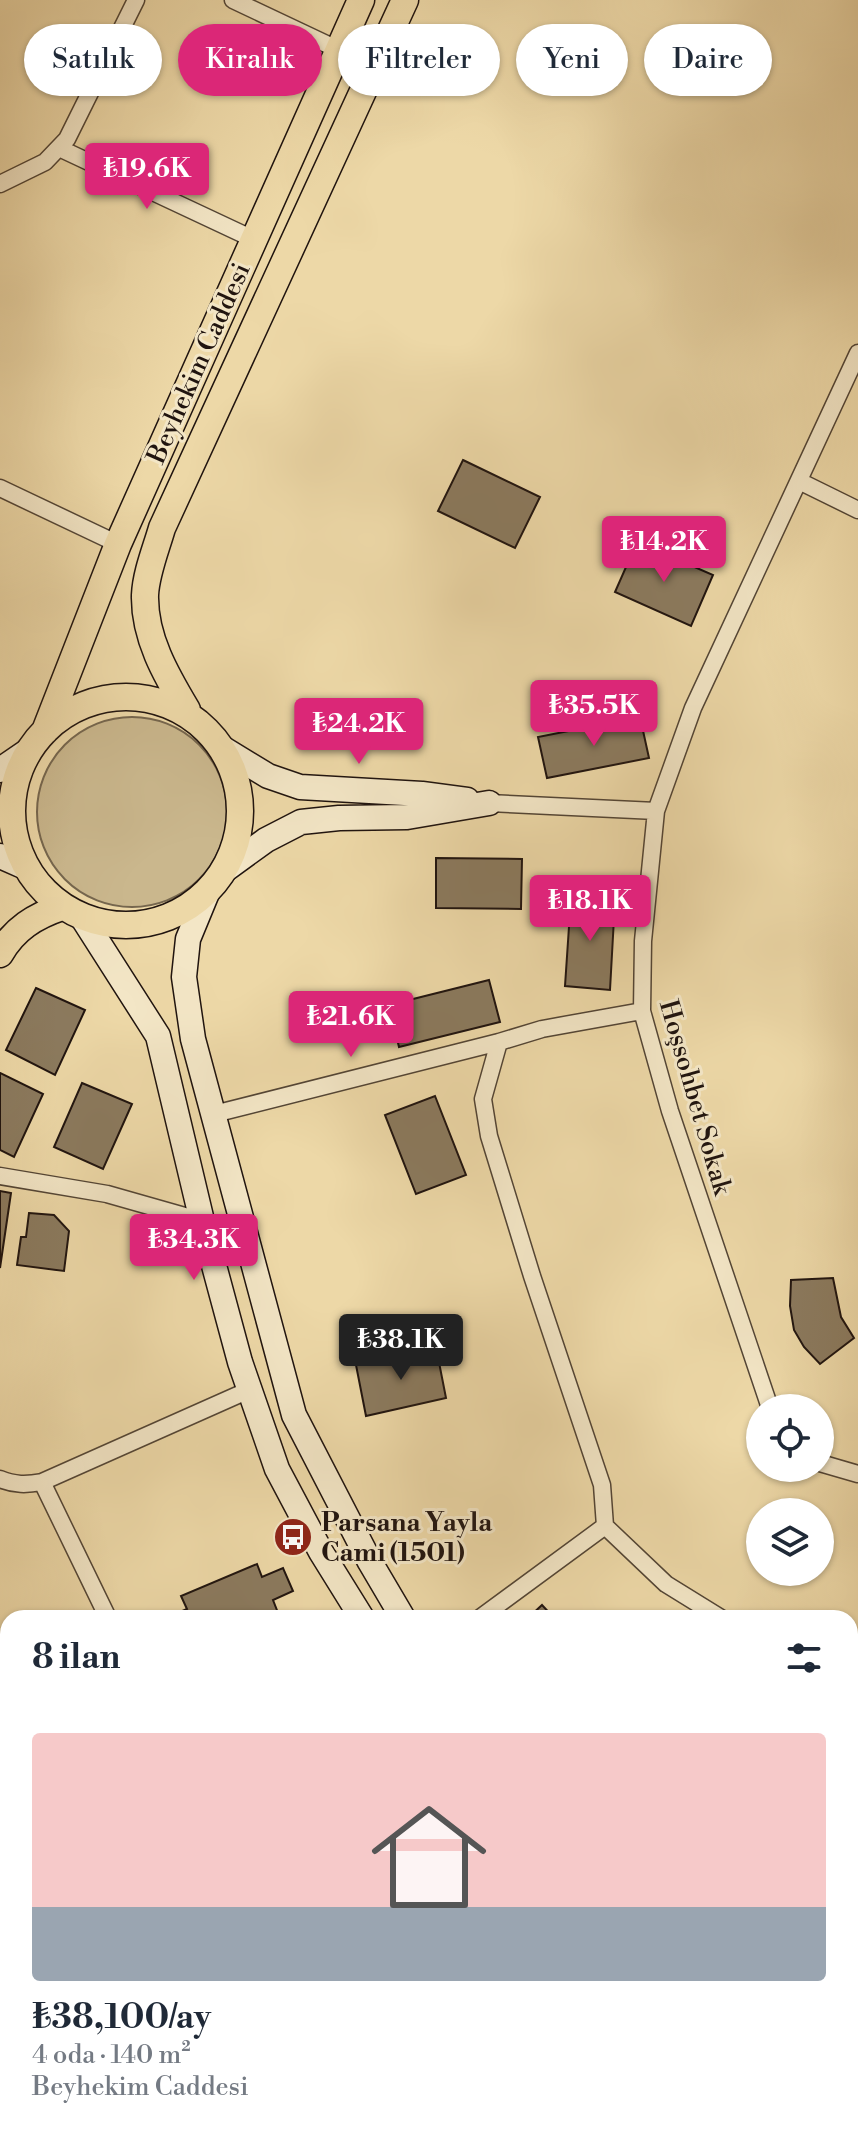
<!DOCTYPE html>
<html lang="tr">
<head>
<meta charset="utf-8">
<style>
  :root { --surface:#fff; --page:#f2f2f3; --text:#1f2937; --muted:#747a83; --line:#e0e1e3; --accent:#db2777 }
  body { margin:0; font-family:"Libre Bodoni",serif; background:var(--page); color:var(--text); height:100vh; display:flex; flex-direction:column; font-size:30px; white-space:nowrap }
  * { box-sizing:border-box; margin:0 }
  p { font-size:26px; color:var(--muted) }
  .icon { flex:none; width:44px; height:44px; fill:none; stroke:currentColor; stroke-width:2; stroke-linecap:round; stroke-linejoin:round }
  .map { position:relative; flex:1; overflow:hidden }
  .side { position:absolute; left:0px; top:1610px; width:858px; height:536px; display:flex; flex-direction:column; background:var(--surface); border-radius:24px 24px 0 0; box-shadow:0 2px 6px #0004 }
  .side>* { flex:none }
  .hud { position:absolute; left:24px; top:24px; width:810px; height:72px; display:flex; gap:16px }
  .tools { position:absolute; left:746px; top:1394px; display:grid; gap:16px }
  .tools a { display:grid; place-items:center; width:88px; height:88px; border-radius:50%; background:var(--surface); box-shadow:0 2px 6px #0004; font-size:40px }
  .price { position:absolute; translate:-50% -68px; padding:0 18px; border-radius:8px; background:var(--accent); color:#fff; font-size:26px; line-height:52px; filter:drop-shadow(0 2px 4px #0008) }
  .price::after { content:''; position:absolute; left:50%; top:48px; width:24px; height:18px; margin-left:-12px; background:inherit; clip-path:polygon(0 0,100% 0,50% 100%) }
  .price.active { background:#222; color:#fff }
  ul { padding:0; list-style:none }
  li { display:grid; align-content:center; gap:16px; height:424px; padding:0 32px }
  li+li { border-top:2px solid var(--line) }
  li span { display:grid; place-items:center; height:248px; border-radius:8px; color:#555 }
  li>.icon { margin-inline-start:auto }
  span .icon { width:144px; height:144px; fill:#fffc; stroke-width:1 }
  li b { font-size:34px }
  h2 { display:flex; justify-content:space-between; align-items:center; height:96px; padding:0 32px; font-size:34px }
  .pill { padding:0 28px; border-radius:36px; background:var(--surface); box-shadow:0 2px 6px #0004; font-size:28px; line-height:72px }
  .pill.active { background:var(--accent); color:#fff }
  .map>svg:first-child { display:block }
  .green { fill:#cab78d; stroke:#75664e; stroke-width:2 }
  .building { fill:#8b7a5e; stroke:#20140f; stroke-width:2 }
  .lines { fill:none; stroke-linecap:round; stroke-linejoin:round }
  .minor-casing { stroke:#534535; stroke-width:19 }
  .tertiary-casing { stroke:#534535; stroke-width:23 }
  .secondary-casing { stroke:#20140f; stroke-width:27 }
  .primary-casing { stroke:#20140f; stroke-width:29 }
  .minor { stroke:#f3e6c6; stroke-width:16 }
  .tertiary { stroke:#f3e6c6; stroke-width:20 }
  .secondary { stroke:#f3e6c6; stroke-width:24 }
  .primary { stroke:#edd8a7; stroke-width:26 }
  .labels { text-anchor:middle; stroke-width:6; stroke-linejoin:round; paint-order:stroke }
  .street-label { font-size:26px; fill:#20140f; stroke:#f3e6c6 }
  .poi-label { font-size:26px; font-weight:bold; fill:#20140f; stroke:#f3e6c6; text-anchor:start }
</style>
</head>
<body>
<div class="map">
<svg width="858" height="2146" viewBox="0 0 858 2146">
  <rect width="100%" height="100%" fill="#edd8a7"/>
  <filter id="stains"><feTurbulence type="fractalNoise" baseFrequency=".0025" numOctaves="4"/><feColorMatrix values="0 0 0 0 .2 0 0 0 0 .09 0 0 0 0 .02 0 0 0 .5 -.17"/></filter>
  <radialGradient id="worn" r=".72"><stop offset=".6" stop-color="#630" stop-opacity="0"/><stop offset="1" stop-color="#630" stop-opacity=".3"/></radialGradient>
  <!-- green -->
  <path class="green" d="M37 812a95 95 0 1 1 190 0a95 95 0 1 1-190 0Z"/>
  <!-- building -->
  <path class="building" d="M463,460l77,37 -25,51 -77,-37z
    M637,542l76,33 -22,51 -76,-34z
    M640,717l9,41 -102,20 -9,-41z
    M436,858l86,1 -1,50 -85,-1z
    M571,897l44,3 -5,90 -45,-4z
    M489,980l11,42 -101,25 -10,-42z
    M36,988l49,22 -30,65 -49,-25z
    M0,1073l43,21 -29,63 -14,-7z
    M82,1083l50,21 -29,65 -49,-22z
    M435,1096l31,79 -50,19 -31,-79z
    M0,1191l11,2 -11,75z
    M29,1213l25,2 15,16 -5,40 -47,-6 4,-28h5z
    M833,1278l8,39 13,21 -34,26 -16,-17 -10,-17 -4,-24 1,-26z
    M436,1347l10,51 -80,18 -10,-51z
    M257,1564l5,13 21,-9 10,23 -20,9 7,18h-114l21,-9 -6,-13z
    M542,1605l12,13h-26z
    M850,2061l8,5v29l-8,12z"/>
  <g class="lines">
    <defs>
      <path id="minor" d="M233,0l106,50
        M59,148l194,91
        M0,184l45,-22 22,-23 69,-139
        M799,481l59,29
        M0,488l118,56
        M489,803l167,8
        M642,1011l-100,18 -43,13 -16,57 6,37 43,140 70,209 3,41 61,58 55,34
        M214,1114l285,-72
        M0,1176l107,18 95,27
        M770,1408l-100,-297 -28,-100 1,-70 13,-130 37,-103 165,-355
        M820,1463l38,11
        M0,1479c15,6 26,6 42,3l207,-92
        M42,1482l66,136
        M480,1618l125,-92
        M850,1680l8,3"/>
      <path id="tertiary" d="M0,1981l5,38 3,73
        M10,2138v8"/>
      <path id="secondary" d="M222,748l46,28 32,11 122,7 45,6
        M0,770l28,-19
        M0,856l25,11
        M226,869l40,-29 35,-18 38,-4 68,-1 82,-14
        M207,893l-19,46 -4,38 9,62 101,376 76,147 33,56
        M82,917l76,119 44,185 38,141 37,107 44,83 41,66
        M850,1962l8,5
        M850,2003l8,5"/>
      <path id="primary" d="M12 811a114 114 0 1 1 228 0a114 114 0 1 1-228 0Z
        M187,710c-21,-35 -43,-73 -42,-115 1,-22 11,-46 17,-67l243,-528
        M45,731l73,-187 243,-544
        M0,954c14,-25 35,-38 62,-47"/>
    </defs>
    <!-- minor casing -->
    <use href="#minor" class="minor-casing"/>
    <!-- tertiary casing -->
    <use href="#tertiary" class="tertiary-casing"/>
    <!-- secondary casing -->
    <use href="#secondary" class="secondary-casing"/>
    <!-- primary casing -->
    <use href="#primary" class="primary-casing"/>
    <!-- minor -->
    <use href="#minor" class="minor"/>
    <!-- tertiary -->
    <use href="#tertiary" class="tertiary"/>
    <!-- secondary -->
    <use href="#secondary" class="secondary"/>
    <!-- primary -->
    <use href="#primary" class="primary"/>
  </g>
  <!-- icons -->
  <defs>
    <symbol id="bus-disc" viewBox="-11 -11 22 22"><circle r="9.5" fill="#8f2418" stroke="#f3e6c6"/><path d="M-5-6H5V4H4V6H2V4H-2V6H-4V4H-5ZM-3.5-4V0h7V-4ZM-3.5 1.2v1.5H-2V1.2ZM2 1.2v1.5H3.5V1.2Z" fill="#fff"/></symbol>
  </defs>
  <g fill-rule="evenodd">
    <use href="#bus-disc" x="271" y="1515" width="44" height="44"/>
  </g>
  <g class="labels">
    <!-- street labels -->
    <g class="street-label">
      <text transform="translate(198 363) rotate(-66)" y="9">Beyhekim Caddesi</text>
      <text transform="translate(696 1097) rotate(74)" y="9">Hoşsohbet Sokak</text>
    </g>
    <!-- poi labels -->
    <g class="poi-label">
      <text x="321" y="1531">Parsana Yayla<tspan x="321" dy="30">Cami (1501)</tspan></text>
    </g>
  </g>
  <rect width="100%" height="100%" filter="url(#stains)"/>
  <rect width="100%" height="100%" fill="url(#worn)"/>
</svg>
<div class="tools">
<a><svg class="icon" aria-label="locate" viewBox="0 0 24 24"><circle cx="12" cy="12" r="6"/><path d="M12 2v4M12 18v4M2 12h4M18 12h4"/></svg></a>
<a><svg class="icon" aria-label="layers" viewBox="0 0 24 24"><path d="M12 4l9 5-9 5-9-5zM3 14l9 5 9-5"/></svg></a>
</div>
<b class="price" style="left:147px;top:211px">₺19.6K</b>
<b class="price" style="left:664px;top:584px">₺14.2K</b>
<b class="price" style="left:594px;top:748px">₺35.5K</b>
<b class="price" style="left:359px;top:766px">₺24.2K</b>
<b class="price" style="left:590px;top:943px">₺18.1K</b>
<b class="price" style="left:351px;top:1059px">₺21.6K</b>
<b class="price" style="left:194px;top:1282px">₺34.3K</b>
<b class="price active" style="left:401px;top:1382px">₺38.1K</b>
<div class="hud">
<a class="pill">Satılık</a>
<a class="pill active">Kiralık</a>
<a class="pill">Filtreler</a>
<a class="pill">Yeni</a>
<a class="pill">Daire</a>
</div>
<section class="side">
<h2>8 ilan<svg class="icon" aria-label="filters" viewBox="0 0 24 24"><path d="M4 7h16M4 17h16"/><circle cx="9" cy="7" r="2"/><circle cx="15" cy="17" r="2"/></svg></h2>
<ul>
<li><span style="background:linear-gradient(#f6c9c9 70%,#9aa5b1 0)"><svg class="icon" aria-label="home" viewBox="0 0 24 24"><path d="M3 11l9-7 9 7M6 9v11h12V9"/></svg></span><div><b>₺38,100/ay</b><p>4 oda · 140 m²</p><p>Beyhekim Caddesi</p></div></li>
</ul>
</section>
</div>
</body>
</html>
